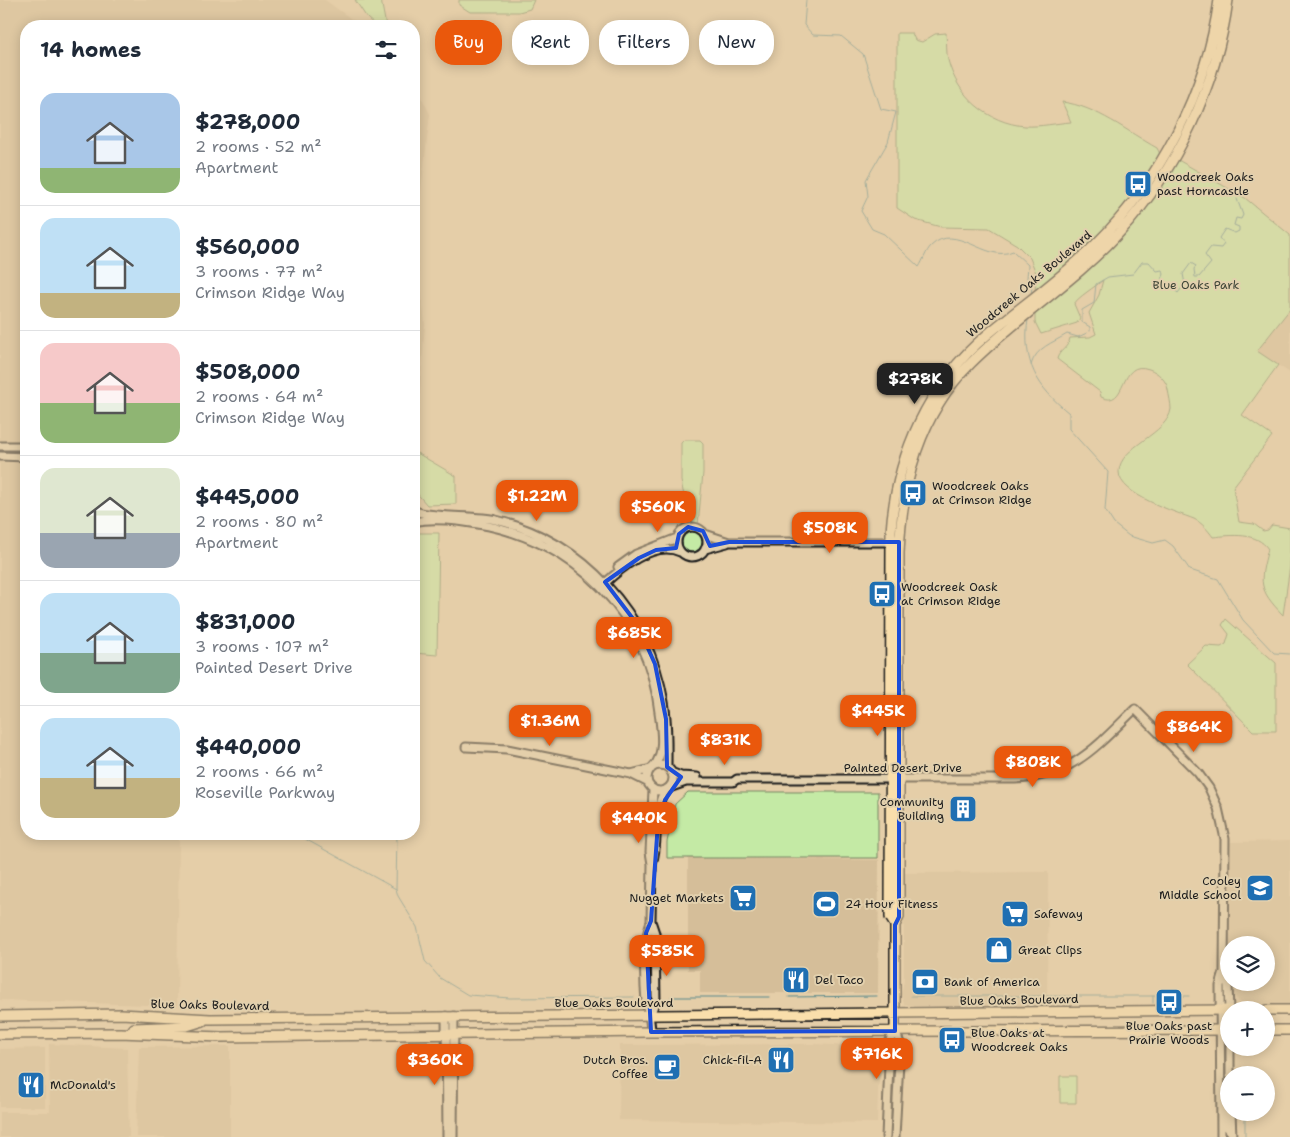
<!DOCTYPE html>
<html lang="en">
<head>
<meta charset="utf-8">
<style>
  :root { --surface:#fff; --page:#f2f2f3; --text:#1f2937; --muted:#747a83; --line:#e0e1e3; --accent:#ea580c }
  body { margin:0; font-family:"Shantell Sans",sans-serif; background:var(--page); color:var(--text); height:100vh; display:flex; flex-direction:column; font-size:19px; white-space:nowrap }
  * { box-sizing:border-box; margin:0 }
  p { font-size:16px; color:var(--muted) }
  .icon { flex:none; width:28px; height:28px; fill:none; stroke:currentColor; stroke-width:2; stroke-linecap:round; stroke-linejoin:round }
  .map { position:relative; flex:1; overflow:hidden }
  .details { position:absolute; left:20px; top:20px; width:400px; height:820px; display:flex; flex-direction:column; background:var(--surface); border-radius:20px; box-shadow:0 2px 12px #0003 }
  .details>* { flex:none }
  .hud { position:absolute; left:435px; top:20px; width:475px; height:45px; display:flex; gap:10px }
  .fabs { position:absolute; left:1220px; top:936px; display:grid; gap:10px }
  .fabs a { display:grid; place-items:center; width:55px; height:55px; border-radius:50%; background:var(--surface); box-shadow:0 2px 12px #0003; font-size:25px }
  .price { position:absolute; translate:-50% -42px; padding:0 11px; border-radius:10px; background:var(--accent); color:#fff; font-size:16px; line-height:32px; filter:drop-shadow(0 1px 2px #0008) }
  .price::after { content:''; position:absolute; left:50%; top:30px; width:15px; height:11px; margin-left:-8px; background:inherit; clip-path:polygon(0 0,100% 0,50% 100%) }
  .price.selected { background:#222; color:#fff }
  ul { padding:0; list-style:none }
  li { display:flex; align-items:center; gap:15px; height:125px; padding:0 20px }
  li+li { border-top:1px solid var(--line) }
  li span { display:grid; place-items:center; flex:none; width:140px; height:100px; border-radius:15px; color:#555 }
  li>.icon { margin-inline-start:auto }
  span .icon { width:60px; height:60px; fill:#fffc; stroke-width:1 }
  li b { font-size:21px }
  h2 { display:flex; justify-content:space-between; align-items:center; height:60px; padding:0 20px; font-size:21px }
  .tag { padding:0 18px; border-radius:20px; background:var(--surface); box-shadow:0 2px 12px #0003; font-size:18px; line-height:45px }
  .tag.selected { background:var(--accent); color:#fff }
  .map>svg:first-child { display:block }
  .built { fill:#d5be99 }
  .green { fill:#c4eaa5; stroke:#708360 }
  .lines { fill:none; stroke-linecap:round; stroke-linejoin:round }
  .stream { stroke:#56878b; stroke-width:1 }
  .minor-casing { stroke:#1c1c1c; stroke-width:11 }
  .major-casing { stroke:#1c1c1c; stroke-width:12 }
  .minor { stroke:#e2d0ad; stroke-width:7 }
  .major { stroke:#f9deab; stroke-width:9 }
  .marked { fill:none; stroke:#1d4ed8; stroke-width:4; stroke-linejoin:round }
  .labels { text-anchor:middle; stroke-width:4; stroke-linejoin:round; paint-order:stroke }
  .poi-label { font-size:12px; fill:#1c1c1c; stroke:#e2d0ad; text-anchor:start }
  .street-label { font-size:12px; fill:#1c1c1c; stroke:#e2d0ad }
  .park-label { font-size:12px; fill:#3e4537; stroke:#e2d0ad }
</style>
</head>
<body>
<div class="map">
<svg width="1290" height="1137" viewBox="0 0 1290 1137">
  <rect width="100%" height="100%" fill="#e5cea8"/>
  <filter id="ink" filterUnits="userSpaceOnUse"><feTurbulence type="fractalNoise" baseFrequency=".02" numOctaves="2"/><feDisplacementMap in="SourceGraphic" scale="10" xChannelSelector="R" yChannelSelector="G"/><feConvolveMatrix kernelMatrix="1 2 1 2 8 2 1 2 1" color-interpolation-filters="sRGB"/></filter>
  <g filter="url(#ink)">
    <!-- built -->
    <path class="built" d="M0,0h325l36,26h-335v417l-26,1z
      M414,82l16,32 -15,128 10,82 -11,145z
      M1290,309v64l-33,-22z
      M0,458h26v376h237l-9,5 -17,1 -16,-2 -42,-1 -2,169 -177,-6z
      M1290,841v163h-48l-9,-9 -2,-12 35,-1v-37h-37l1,-103z
      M688,858l191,2 -1,133h-178v-23h-12z
      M1048,872l-1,135 -134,-1 -9,-2 -3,-10 3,-13v-108z
      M49,1044l78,4 2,89h-129v-25h50z
      M814,1044l58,3 11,4 -5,39 -1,33 -258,-3 1,-75z
      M230,1046v91h-94l3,-90z
      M45,1048v59h-45v-58z"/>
    <!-- green -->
    <path class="green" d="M355,0h26l5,26h-10l-9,-8z
      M459,0h75l-4,9 -11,3h-49l-11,-7z
      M897,33h15l3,7 7,2 13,-8 11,-1c1,9 0,19 2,27 9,36 40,63 77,66 15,1 32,-3 46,-4l-9,-20c34,4 66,30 95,46l3,6 -5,8 -40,55 -33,35 -47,39 1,-18 -6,-15 -13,-13 -28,-17 -48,-1 -26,-7 -18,-12z
      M1178,160l67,38 45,37v74l-33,42 21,14 -36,50 30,21 -39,51 6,35 15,2 9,7 5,-1 4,-5 18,3v38l-7,49c-25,-26 -24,-32 -15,-66 -11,-17 -36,-14 -55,-12 -5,-7 -11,-14 -19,-18 -18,-7 -75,-24 -75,-47 0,-26 49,-38 52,-63 0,-6 -2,-13 -3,-19 -1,-9 -10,-18 -19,-21 -31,-11 -21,41 -48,28l-1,-5 -43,-33c2,-9 11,-10 13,-21l20,-1 6,-3 -7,-21 10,-18 4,-15c-8,7 -25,17 -29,24l6,14 -3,5 -36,11 -6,-12v-10l50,-41 89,-109z
      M684,440h16l3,3v30l-5,52h-13l2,-14 -6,-30v-38z
      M417,453l39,23v28l-29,1 -13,-15z
      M682 542a10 10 0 1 1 20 0a10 10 0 1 1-20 0Z
      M414,533h25l-2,122 -23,-2z
      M1226,619l50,44v68h-23l-66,-67 19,-18 15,1 5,-3 3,-10 -7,-9z
      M688,792h190v66h-211v-16l8,-38z
      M1060,1076h16v27h-16z"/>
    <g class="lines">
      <!-- stream -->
      <path class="stream" d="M806,0l-2,25 9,10 28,1 22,18 18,55 15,3 -8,30 -22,38 2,16 -7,15 11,18 12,5 35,33c4,-6 7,-16 12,-21 25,-25 55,18 82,5l15,14 -1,13 5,8 -1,10
        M1028,319c-6,43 9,68 41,94v16l39,43 -3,38 9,14 15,12 24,7 12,-3 8,6 17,24 28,9 25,41 31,33 16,1
        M1090,331v-4l-8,-5v-12l12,-7 2,-19 12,-7 25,-3 9,-12h7l8,9 5,-1 2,4 -2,5 16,14 7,-9 -2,-10 8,-11 5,3 -2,3 1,8h4l12,-14 -6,-8 6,-8 10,1 3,-4 -5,-6 6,-9 10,4 4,-2v-4l-5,-2 2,-7 5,1 2,-4 -6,-16
        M1031,365c5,-18 22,-22 36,-31l11,3 9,-4
        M296,834l100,55
        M397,834l-1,55 2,7 19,31 8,34 15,17 28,17 42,3 124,-1
        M911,996h278
        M1153,996v7
        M671,997h98
        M789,997l88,-1
        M1245,1067v8
        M1245,1112v25"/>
      <defs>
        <path id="minor" d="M0,446h26
          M0,456l26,1
          M414,510c10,8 63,5 82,10 88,21 153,94 168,182 4,22 3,43 3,65
          M414,522c19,-5 45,-1 64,2 97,16 170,90 181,188 2,16 7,42 -6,55
          M677 542a15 15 0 1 1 30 0a15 15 0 1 1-30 0Z
          M705,534l24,8h162
          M705,549l22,-6
          M618,567l18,-13 41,-16
          M603,585c18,-17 51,-45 77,-33
          M466,747l41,2 124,25 16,8
          M647 778a13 13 0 1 1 26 0a13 13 0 1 1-26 0Z
          M671,772l10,4 16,1
          M631,774l20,-5
          M669,788l17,-6h47l4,-3h278c57,-2 82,-33 120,-70l63,64 11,15 9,20 7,31 -1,133 -4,14 1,151
          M652,864c8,-22 0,-58 14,-74
          M651,921c-8,20 -7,59 -5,81 2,10 5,19 5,30
          M1225,973l3,13 1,24
          M650,1015l6,-14 -1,-68 -4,-12 1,-57 -2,-12 3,-62
          M446,1016l1,121
          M1230,1048v27
          M1225,1095l1,31 5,6
          M1231,1112l1,25
          M453,1137l1,-121
          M886,1137l4,-97 5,-9 5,12 -5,94"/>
        <path id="major" d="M895,925l-5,-8 1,-385c5,-76 37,-148 97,-198 35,-29 74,-56 107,-89 65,-64 112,-154 124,-245
          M1266,1010h24
          M0,1016l121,-2 89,5 1019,-9
          M1266,1030h24
          M895,1031v-106l4,-8v-364c3,-70 20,-139 72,-190 46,-46 103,-81 148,-130 58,-63 98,-148 109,-233
          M131,1032l3,-4 53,-2 16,-5
          M0,1034l120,-1 101,4 430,-5 578,-2"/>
      </defs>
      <!-- minor casing -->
      <use href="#minor" class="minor-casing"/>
      <!-- major casing -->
      <use href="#major" class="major-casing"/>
      <!-- minor -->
      <use href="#minor" class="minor"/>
      <!-- major -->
      <use href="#major" class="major"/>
    </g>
  </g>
  <!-- marked area -->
  <path d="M0 0H1290V1137H0ZM688,527l15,4 7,15 19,-4h170v375l-4,8v106l-244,1 -5,-99 5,-12 7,-98 7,-23 16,-23 -14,-10 -1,-48 -11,-55 -18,-40 -32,-42 34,-24 17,-8 20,-2 3,-14z" fill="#e5cea8" fill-opacity=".55" fill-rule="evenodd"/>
  <path class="marked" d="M688,527l15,4 7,15 19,-4h170v375l-4,8v106l-244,1 -5,-99 5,-12 7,-98 7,-23 16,-23 -14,-10 -1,-48 -11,-55 -18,-40 -32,-42 34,-24 17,-8 20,-2 3,-14z"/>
  <!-- icons -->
  <defs>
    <symbol id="bus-square" viewBox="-11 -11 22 22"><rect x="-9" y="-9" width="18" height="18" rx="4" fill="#1f6fb2" stroke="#e2d0ad"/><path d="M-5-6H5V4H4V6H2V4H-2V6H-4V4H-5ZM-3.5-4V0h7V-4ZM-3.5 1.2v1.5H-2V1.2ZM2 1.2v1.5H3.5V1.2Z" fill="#fff"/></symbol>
    <symbol id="building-square" viewBox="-11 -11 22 22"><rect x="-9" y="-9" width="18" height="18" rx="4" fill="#1f6fb2" stroke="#e2d0ad"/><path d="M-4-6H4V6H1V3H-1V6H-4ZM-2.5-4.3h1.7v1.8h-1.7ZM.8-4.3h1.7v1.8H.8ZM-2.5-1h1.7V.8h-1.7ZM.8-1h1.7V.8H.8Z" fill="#fff"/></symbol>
    <symbol id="school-square" viewBox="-11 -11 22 22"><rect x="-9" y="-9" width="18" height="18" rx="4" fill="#1f6fb2" stroke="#e2d0ad"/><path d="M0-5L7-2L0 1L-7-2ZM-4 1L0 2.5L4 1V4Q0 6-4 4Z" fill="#fff"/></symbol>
    <symbol id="supermarket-square" viewBox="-11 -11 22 22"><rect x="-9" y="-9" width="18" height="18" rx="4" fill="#1f6fb2" stroke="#e2d0ad"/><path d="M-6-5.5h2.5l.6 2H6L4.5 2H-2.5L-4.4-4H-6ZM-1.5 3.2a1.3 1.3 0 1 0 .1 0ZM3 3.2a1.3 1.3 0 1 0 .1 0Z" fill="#fff"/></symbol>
    <symbol id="stadium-square" viewBox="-11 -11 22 22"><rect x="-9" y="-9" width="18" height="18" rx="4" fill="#1f6fb2" stroke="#e2d0ad"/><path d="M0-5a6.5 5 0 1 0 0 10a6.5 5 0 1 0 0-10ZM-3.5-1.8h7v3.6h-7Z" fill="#fff"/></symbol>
    <symbol id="shop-square" viewBox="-11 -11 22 22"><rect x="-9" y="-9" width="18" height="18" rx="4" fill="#1f6fb2" stroke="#e2d0ad"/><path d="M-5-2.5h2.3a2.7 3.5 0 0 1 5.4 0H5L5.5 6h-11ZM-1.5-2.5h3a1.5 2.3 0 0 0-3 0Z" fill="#fff"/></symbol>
    <symbol id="restaurant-square" viewBox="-11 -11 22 22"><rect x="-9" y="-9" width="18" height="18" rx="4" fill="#1f6fb2" stroke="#e2d0ad"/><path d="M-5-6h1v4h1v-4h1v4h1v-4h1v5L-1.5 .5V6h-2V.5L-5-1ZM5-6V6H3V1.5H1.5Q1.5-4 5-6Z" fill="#fff"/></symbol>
    <symbol id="bank-square" viewBox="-11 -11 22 22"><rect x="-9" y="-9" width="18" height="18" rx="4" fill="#1f6fb2" stroke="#e2d0ad"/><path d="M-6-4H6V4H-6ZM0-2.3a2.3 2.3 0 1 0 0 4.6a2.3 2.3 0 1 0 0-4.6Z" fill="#fff"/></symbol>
    <symbol id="cafe-square" viewBox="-11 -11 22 22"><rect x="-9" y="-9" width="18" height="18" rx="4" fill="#1f6fb2" stroke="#e2d0ad"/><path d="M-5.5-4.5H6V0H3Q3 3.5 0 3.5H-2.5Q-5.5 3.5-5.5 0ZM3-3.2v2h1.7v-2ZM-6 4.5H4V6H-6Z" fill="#fff"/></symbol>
  </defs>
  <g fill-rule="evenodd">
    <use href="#bus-square" x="1122" y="168" width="32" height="32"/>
    <use href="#bus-square" x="897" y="477" width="32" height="32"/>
    <use href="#bus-square" x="866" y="578" width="32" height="32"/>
    <use href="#building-square" x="947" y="793" width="32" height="32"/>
    <use href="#school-square" x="1244" y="872" width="32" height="32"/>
    <use href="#supermarket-square" x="727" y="882" width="32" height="32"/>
    <use href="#stadium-square" x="810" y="888" width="32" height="32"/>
    <use href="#supermarket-square" x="999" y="898" width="32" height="32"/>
    <use href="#shop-square" x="983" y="934" width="32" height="32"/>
    <use href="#restaurant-square" x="780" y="964" width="32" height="32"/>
    <use href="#bank-square" x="909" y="966" width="32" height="32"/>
    <use href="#bus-square" x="1153" y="986" width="32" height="32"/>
    <use href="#bus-square" x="936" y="1024" width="32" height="32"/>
    <use href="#restaurant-square" x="765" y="1044" width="32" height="32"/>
    <use href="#cafe-square" x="651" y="1051" width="32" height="32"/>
    <use href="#restaurant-square" x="15" y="1069" width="32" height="32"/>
  </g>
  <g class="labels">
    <!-- poi labels -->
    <g class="poi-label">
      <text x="1157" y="181">Woodcreek Oaks<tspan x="1157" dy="14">past Horncastle</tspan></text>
      <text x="932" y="490">Woodcreek Oaks<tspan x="932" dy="14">at Crimson Ridge</tspan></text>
      <text x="901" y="591">Woodcreek Oask<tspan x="901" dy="14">at Crimson Ridge</tspan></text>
      <text x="944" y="806" text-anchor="end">Community<tspan x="944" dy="14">Building</tspan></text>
      <text x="1241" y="885" text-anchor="end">Cooley<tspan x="1241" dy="14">Middle School</tspan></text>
      <text x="724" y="902" text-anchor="end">Nugget Markets</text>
      <text x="845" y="908">24 Hour Fitness</text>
      <text x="1034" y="918">Safeway</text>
      <text x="1018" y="954">Great Clips</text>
      <text x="815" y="984">Del Taco</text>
      <text x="944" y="986">Bank of America</text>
      <text x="1169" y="1030" text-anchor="middle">Blue Oaks past<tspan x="1169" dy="14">Prairie Woods</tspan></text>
      <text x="971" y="1037">Blue Oaks at<tspan x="971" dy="14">Woodcreek Oaks</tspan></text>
      <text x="648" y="1064" text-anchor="end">Dutch Bros.<tspan x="648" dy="14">Coffee</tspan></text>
      <text x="762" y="1064" text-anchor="end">Chick-fil-A</text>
      <text x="50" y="1089">McDonald's</text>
    </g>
    <!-- street labels -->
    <g class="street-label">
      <text transform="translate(1029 284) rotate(-40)" y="4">Woodcreek Oaks Boulevard</text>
      <text x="903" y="772">Painted Desert Drive</text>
      <text transform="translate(1019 1000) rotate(-1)" y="4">Blue Oaks Boulevard</text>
      <text x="614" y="1007">Blue Oaks Boulevard</text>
      <text transform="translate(210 1005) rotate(1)" y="4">Blue Oaks Boulevard</text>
    </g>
    <!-- park labels -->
    <g class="park-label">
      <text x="1196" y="289">Blue Oaks Park</text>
    </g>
  </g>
</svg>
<div class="fabs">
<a><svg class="icon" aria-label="layers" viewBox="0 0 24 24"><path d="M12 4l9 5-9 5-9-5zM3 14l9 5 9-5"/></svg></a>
<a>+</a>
<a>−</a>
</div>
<b class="price selected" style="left:915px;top:405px">$278K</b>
<b class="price" style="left:537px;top:522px">$1.22M</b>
<b class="price" style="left:658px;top:533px">$560K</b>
<b class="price" style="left:830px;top:554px">$508K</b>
<b class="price" style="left:634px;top:659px">$685K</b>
<b class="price" style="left:878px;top:737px">$445K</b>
<b class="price" style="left:550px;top:747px">$1.36M</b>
<b class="price" style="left:1194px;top:753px">$864K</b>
<b class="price" style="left:725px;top:766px">$831K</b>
<b class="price" style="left:1033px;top:788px">$808K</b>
<b class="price" style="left:639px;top:844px">$440K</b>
<b class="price" style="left:667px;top:977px">$585K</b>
<b class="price" style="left:877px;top:1080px">$716K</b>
<b class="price" style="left:435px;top:1086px">$360K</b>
<div class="hud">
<a class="tag selected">Buy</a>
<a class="tag">Rent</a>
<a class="tag">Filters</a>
<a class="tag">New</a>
</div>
<section class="details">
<h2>14 homes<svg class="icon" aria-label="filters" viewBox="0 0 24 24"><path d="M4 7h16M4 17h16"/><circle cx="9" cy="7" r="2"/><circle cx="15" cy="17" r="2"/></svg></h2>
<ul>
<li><span style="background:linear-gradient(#a9c7e8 75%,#8fb573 0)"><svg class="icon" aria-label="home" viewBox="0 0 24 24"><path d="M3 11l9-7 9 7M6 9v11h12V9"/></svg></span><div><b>$278,000</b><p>2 rooms · 52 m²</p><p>Apartment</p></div></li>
<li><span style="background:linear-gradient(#bfe0f5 75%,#c2b280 0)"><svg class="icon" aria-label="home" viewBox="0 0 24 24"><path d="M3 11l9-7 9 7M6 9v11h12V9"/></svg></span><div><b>$560,000</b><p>3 rooms · 77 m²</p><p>Crimson Ridge Way</p></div></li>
<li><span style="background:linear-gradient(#f6c9c9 60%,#8fb573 0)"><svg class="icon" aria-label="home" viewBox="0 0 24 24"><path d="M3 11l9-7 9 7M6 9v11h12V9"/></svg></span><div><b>$508,000</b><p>2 rooms · 64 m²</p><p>Crimson Ridge Way</p></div></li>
<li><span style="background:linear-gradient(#dfe7d0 65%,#9aa5b1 0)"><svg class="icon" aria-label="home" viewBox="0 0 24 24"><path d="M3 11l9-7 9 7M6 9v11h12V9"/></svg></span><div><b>$445,000</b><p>2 rooms · 80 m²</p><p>Apartment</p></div></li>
<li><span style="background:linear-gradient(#bfe0f5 60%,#7fa58c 0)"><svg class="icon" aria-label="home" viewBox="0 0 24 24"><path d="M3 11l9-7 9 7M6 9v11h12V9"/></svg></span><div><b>$831,000</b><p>3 rooms · 107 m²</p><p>Painted Desert Drive</p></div></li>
<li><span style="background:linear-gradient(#bfe0f5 60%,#c2b280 0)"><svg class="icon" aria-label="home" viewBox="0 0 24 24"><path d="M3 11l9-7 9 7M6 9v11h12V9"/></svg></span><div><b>$440,000</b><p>2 rooms · 66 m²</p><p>Roseville Parkway</p></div></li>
</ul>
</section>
</div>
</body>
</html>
